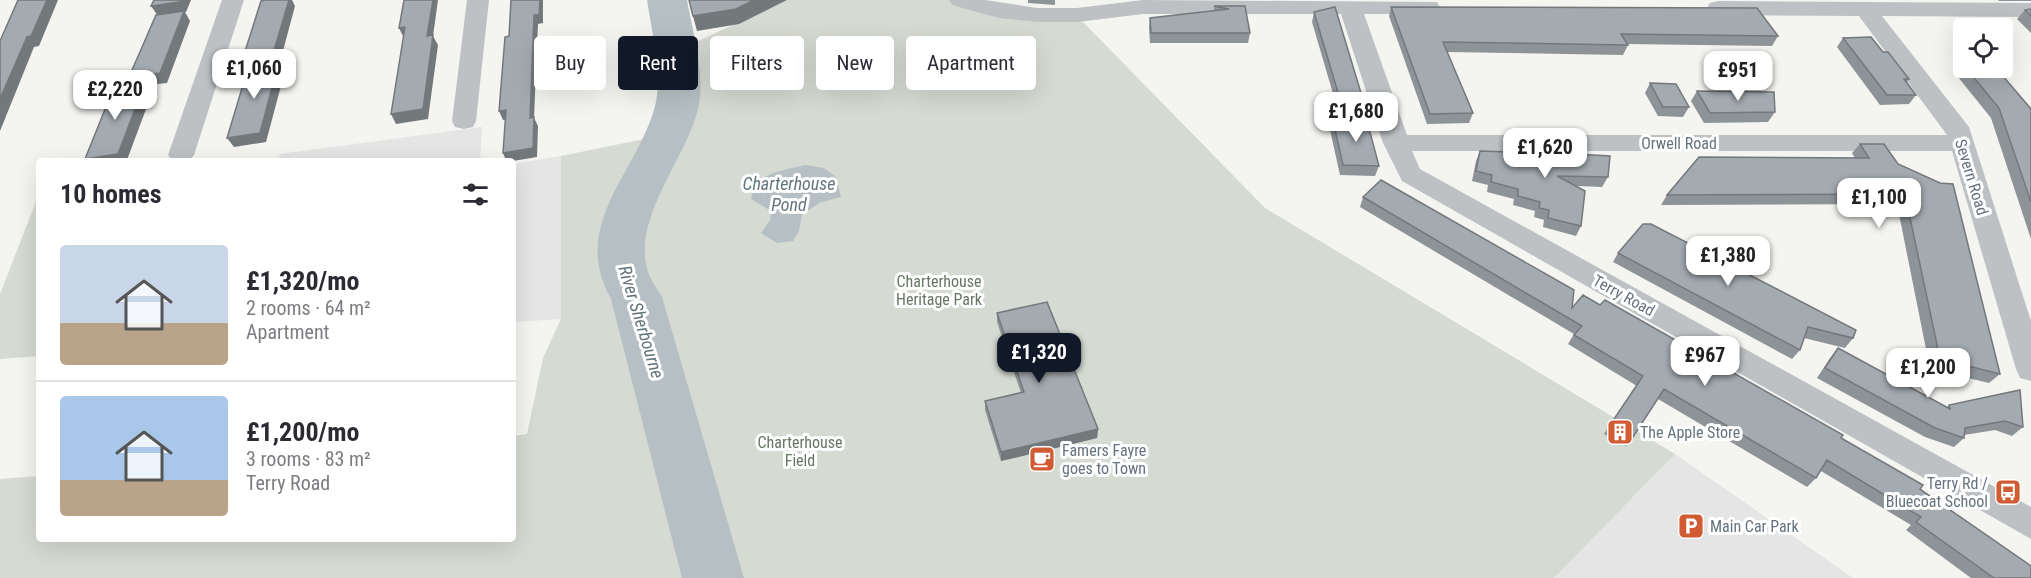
<!DOCTYPE html>
<html lang="en">
<head>
<meta charset="utf-8">
<style>
  :root { --surface:#fff; --page:#f2f2f3; --text:#2b2b33; --muted:#7c7c81; --line:#e1e1e2; --accent:#111827 }
  body { margin:0; font-family:"Roboto Condensed",sans-serif; background:var(--page); color:var(--text); height:100vh; display:flex; flex-direction:column; font-size:22px; white-space:nowrap }
  * { box-sizing:border-box; margin:0 }
  p { font-size:20px; color:var(--muted) }
  .icon { flex:none; width:33px; height:33px; fill:none; stroke:currentColor; stroke-width:2; stroke-linecap:round; stroke-linejoin:round }
  .map { position:relative; flex:1; overflow:hidden }
  .sheet { position:absolute; left:36px; top:158px; width:480px; height:384px; display:flex; flex-direction:column; background:var(--surface); border-radius:6px; box-shadow:0 6px 24px #0002 }
  .sheet>* { flex:none }
  .guide { position:absolute; left:534px; top:36px; width:570px; height:54px; display:flex; gap:12px }
  .tools { position:absolute; left:1953px; top:18px; display:grid; gap:12px }
  .tools a { display:grid; place-items:center; width:60px; height:60px; border-radius:6px; background:var(--surface); box-shadow:0 6px 24px #0002; font-size:30px }
  .price { position:absolute; translate:-50% -51px; padding:0 14px; border-radius:12px; background:#fff; color:#222; font-size:20px; line-height:39px; filter:drop-shadow(0 2px 3px #0008) }
  .price::after { content:''; position:absolute; left:50%; top:36px; width:18px; height:14px; margin-left:-9px; background:inherit; clip-path:polygon(0 0,100% 0,50% 100%) }
  .price.active { background:var(--accent); color:#fff }
  ul { padding:0; list-style:none }
  li { display:flex; align-items:center; gap:18px; height:150px; padding:0 24px }
  li+li { border-top:2px solid var(--line) }
  li span { display:grid; place-items:center; flex:none; width:168px; height:120px; border-radius:6px; color:#555 }
  li>.icon { margin-inline-start:auto }
  span .icon { width:72px; height:72px; fill:#fffc; stroke-width:1 }
  li b { font-size:26px }
  h2 { display:flex; justify-content:space-between; align-items:center; height:72px; padding:0 24px; font-size:26px }
  .chip { padding:0 21px; border-radius:6px; background:var(--surface); box-shadow:0 6px 24px #0002; font-size:21px; line-height:54px }
  .chip.active { background:var(--accent); color:#fff }
  .map>svg:first-child { display:block }
  .built { fill:#e4e5e4 }
  .green { fill:#d5dad2 }
  .water { fill:#b6c0c4 }
  .lines { fill:none; stroke-linecap:round; stroke-linejoin:round }
  .river { fill:#b6c0c4; fill-rule:evenodd }
  .minor { fill:#bdc1c4; fill-rule:evenodd }
  .wall { fill:#8d9397 }
  .shaded-wall { fill:#73787b }
  .building { fill:#a4abb0; stroke:#73787b; stroke-width:1.5 }
  .labels { text-anchor:middle; stroke-width:6; stroke-linejoin:round; paint-order:stroke }
  .street-label { font-size:16px; fill:#66737f; stroke:#fff }
  .park-label { font-size:16px; fill:#677664; stroke:#fff }
  .poi-label { font-size:16px; fill:#66737f; stroke:#fff; text-anchor:start }
  .water-label { font-size:18px; font-style:italic; fill:#62747c; stroke:#fff }
</style>
</head>
<body>
<div class="map">
<svg width="2031" height="578" viewBox="0 0 2031 578">
  <rect width="100%" height="100%" fill="#f4f4f0"/>
  <!-- built -->
  <path class="built" d="M482,127l-2,33h-202l2,-6z
    M561,156v163l-48,3v-158z
    M1675,454l178,124h-299z"/>
  <!-- green -->
  <path class="green" d="M787,0h175l121,22 182,186 410,246 -121,124h-1554v-99l39,-3v62h474v-102l14,-2 16,-76 18,-39v-163l103,-21 -7,-75z
    M39,194v162l-39,3v-65z"/>
  <!-- water -->
  <path class="water" d="M805,165l19,3 12,9 5,20 -22,6 -17,12 -3,16 -6,10 -16,2 -16,-10 9,-13 1,-9 -20,-12c4,-27 31,-28 54,-34z"/>
  <g class="lines">
    <!-- river -->
    <path class="river" d="M647,0h40c6,34 19,75 11,109 -12,51 -71,114 -48,168 3,7 8,13 12,20l82,281h-62l-71,-279c-41,-73 23,-123 43,-189 10,-33 -2,-76 -7,-110z"/>
    <!-- minor -->
    <path class="minor" d="M222,0h22l-50,155 -4,5h-18l-4,-5z
      M467,0h22l-13,121 -3,6 -9,2 -9,-2 -3,-6z
      M949,0h36l52,8h40l66,-8 294,2 3,5 -3,5 -8,2h-65l43,121h540l-88,-119 -141,-1 -8,-2 -3,-5 3,-5 8,-2 313,2v14l-149,-1 87,111 62,194v60l-11,-3 -4,-9 -64,-218h-540l8,18 611,338v32l-629,-358 -19,-38 -42,-129h-198l-66,8h-40l-38,-4 -47,-13z"/>
  </g>
  <!-- wall -->
  <path class="wall" d="M1028,0h27v5l-27,-2z
    M1998,0h33v1h-32z
    M1214,6h31l5,27 -2,10h-98l-1,-15 1,-10 64,-7z
    M1391,7l387,29 -6,10 -145,-2 1,1 -5,10 -176,-3 26,61 -4,10 -42,1 -38,-108z
    M2031,9v24l-14,-14 8,-9z
    M1314,12l54,104 -2,5 13,45 -4,10 -35,-1 -10,-45 3,-9h8l-29,-99z
    M1843,38l40,14 26,27 -2,3 9,13 -7,9 -29,1 -43,-58z
    M1961,62h3v6h32l35,41v130l-40,-121 -37,-46z
    M1650,83l39,24 -6,10 -25,-1 -13,-23z
    M1697,91l78,21 -7,10 -64,1 -13,-22z
    M1860,144h24l116,230 -11,9 -59,-14 -33,-165 -236,1 6,-10 188,-37 -3,-5z
    M1480,151l92,11 4,-8 32,23 -6,10 -25,-1 4,40 -5,10 -33,-9 1,-7 -10,-3 1,-6 -22,-6 1,-6 -27,-7 1,-7 -16,-4 4,-20z
    M1363,197l209,111 269,130 79,51 111,89h-60l-65,-48 5,-5 -90,-54 -5,7 -9,9 -149,-88 -32,47 -22,-12 33,-48 -69,-42 6,-10 -214,-127z
    M1618,253l235,85 -8,10 -41,-10 -4,12 -8,9 -179,-97z
    M997,313l101,116 -1,9 -96,23 -16,-51v-9l36,-8 -24,-71z
    M1838,348l109,59 2,-2 71,-15 3,37 -11,9 -17,-6 -31,5v3l-10,9 -29,-10 -108,-59 13,-20z"/>
  <!-- shaded-wall -->
  <path class="shaded-wall" d="M47,0h11l-19,46 -5,1 -34,84v-32l27,-62z
    M181,0h10l-5,12h-1l5,9 -23,62 -20,2 5,8 -25,67h-41l-1,-1 51,-72 -7,-10 29,-61 -7,-10z
    M289,0h3l3,6 -15,56 5,9 -19,71 -32,5 -7,-9 22,-67 -7,-10z
    M433,0h5l-5,36 5,9 -10,74 -32,5 -5,-10z
    M540,0h3v23l-5,1 -4,94 4,8 -1,31 -24,4 -7,-1 -3,-7 27,-35 4,-103z
    M754,0h33l-48,24 -42,7 -4,-15z
    M405,27l-1,11 -5,-10z
    M506,110l4,9 -7,1 -4,-9z
    M1098,429l-1,9 -96,23v-9z"/>
  <!-- building -->
  <path class="building" d="M18,0h29l-16,36 -4,1 -27,62v-58z
    M154,0h27l-1,2 -29,4z
    M265,0h24l-17,57 -30,4 19,-60z
    M404,0h29l-6,36 6,-1 -10,74 -32,5 14,-87 -6,1z
    M511,0h29l-1,15h-5l-4,103 4,-1 -1,31 -30,5 3,-43 -7,1 6,-74 4,-1z
    M689,0h65l-18,9 -43,7z
    M1214,6h31l5,27h-99l-1,-15 79,-9z
    M1335,7l33,109h-23l-31,-104z
    M1391,7l366,1 21,28 -157,-2 7,11 -185,-3 30,71 -43,1z
    M2031,9v7l-6,-6z
    M184,11l-24,62 -31,4 27,-62z
    M1871,37l12,15h5l21,27h-5l12,16h-29l-44,-57z
    M279,61l-19,72 -33,5 22,-73z
    M1966,68h30l35,41v93l-32,-94z
    M145,83l-27,71 -33,5 29,-72z
    M1650,83l26,1 13,23h-26z
    M1697,91l77,1 1,20 -65,1z
    M1333,121h34l12,45 -36,-1z
    M1860,144h24l14,20 42,19 13,1 47,190 -60,-15 -35,-165 -238,1 32,-38 170,1z
    M1480,151l57,2 38,10 1,-9 34,2 -2,21 -51,-1 28,15 -4,35 -33,-8 1,-8 -10,-2 1,-6 -22,-6v-7l-27,-7 1,-7 -16,-4z
    M1381,180l193,110 -2,18 11,-13 17,10 5,-5 238,135 -2,3 82,47 -3,4 111,77v12h-37l-78,-56 5,-5 -94,-57 -11,18 -152,-89 -31,48 -23,-12 33,-49 -69,-41 8,-9 -219,-129z
    M1643,224h8l205,106 -3,8 -45,-11 -8,23 -182,-97z
    M1047,302l51,127 -97,23 -16,-51 39,-9 -27,-79z
    M1838,348l112,61 -1,-4 71,-15 3,37 -18,-6 -40,7 -1,10 -29,-10 -110,-60z"/>
  <!-- icons -->
  <defs>
    <symbol id="building-square" viewBox="-11 -11 22 22"><rect x="-9" y="-9" width="18" height="18" rx="4" fill="#d15c33" stroke="#fff"/><path d="M-4-6H4V6H1V3H-1V6H-4ZM-2.5-4.3h1.7v1.8h-1.7ZM.8-4.3h1.7v1.8H.8ZM-2.5-1h1.7V.8h-1.7ZM.8-1h1.7V.8H.8Z" fill="#fff"/></symbol>
    <symbol id="cafe-square" viewBox="-11 -11 22 22"><rect x="-9" y="-9" width="18" height="18" rx="4" fill="#d15c33" stroke="#fff"/><path d="M-5.5-4.5H6V0H3Q3 3.5 0 3.5H-2.5Q-5.5 3.5-5.5 0ZM3-3.2v2h1.7v-2ZM-6 4.5H4V6H-6Z" fill="#fff"/></symbol>
    <symbol id="bus-square" viewBox="-11 -11 22 22"><rect x="-9" y="-9" width="18" height="18" rx="4" fill="#d15c33" stroke="#fff"/><path d="M-5-6H5V4H4V6H2V4H-2V6H-4V4H-5ZM-3.5-4V0h7V-4ZM-3.5 1.2v1.5H-2V1.2ZM2 1.2v1.5H3.5V1.2Z" fill="#fff"/></symbol>
    <symbol id="parking-square" viewBox="-11 -11 22 22"><rect x="-9" y="-9" width="18" height="18" rx="4" fill="#d15c33" stroke="#fff"/><path d="M-3.5-5.5H1a3.5 3.5 0 0 1 0 7H-1V5.5H-3.5ZM-1-3.4V-.6H.8a1.4 1.4 0 0 0 0-2.8Z" fill="#fff"/></symbol>
  </defs>
  <g fill-rule="evenodd">
    <use href="#building-square" x="1605" y="417" width="30" height="30"/>
    <use href="#cafe-square" x="1027" y="444" width="30" height="30"/>
    <use href="#bus-square" x="1993" y="477" width="30" height="30"/>
    <use href="#parking-square" x="1676" y="511" width="30" height="30"/>
  </g>
  <g class="labels">
    <!-- street labels -->
    <g class="street-label">
      <text x="1679" y="149">Orwell Road</text>
      <text transform="translate(1972 177) rotate(73)" y="6">Severn Road</text>
      <text transform="translate(1624 295) rotate(29)" y="6">Terry Road</text>
    </g>
    <!-- park labels -->
    <g class="park-label">
      <text x="939" y="287">Charterhouse<tspan x="939" dy="18">Heritage Park</tspan></text>
      <text x="800" y="448">Charterhouse<tspan x="800" dy="18">Field</tspan></text>
    </g>
    <!-- poi labels -->
    <g class="poi-label">
      <text x="1640" y="438">The Apple Store</text>
      <text x="1062" y="456">Famers Fayre<tspan x="1062" dy="18">goes to Town</tspan></text>
      <text x="1988" y="489" text-anchor="end">Terry Rd /<tspan x="1988" dy="18">Bluecoat School</tspan></text>
      <text x="1710" y="532">Main Car Park</text>
    </g>
    <!-- water labels -->
    <g class="water-label">
      <text x="789" y="190">Charterhouse<tspan x="789" dy="21">Pond</tspan></text>
      <text transform="translate(641 322) rotate(73)" y="6">River Sherbourne</text>
    </g>
  </g>
</svg>
<div class="tools">
<a><svg class="icon" aria-label="locate" viewBox="0 0 24 24"><circle cx="12" cy="12" r="6"/><path d="M12 2v4M12 18v4M2 12h4M18 12h4"/></svg></a>
</div>
<b class="price" style="left:254px;top:100px">£1,060</b>
<b class="price" style="left:1738px;top:102px">£951</b>
<b class="price" style="left:115px;top:121px">£2,220</b>
<b class="price" style="left:1356px;top:143px">£1,680</b>
<b class="price" style="left:1545px;top:179px">£1,620</b>
<b class="price" style="left:1879px;top:229px">£1,100</b>
<b class="price" style="left:1728px;top:287px">£1,380</b>
<b class="price active" style="left:1039px;top:384px">£1,320</b>
<b class="price" style="left:1705px;top:387px">£967</b>
<b class="price" style="left:1928px;top:399px">£1,200</b>
<div class="guide">
<a class="chip">Buy</a>
<a class="chip active">Rent</a>
<a class="chip">Filters</a>
<a class="chip">New</a>
<a class="chip">Apartment</a>
</div>
<section class="sheet">
<h2>10 homes<svg class="icon" aria-label="filters" viewBox="0 0 24 24"><path d="M4 7h16M4 17h16"/><circle cx="9" cy="7" r="2"/><circle cx="15" cy="17" r="2"/></svg></h2>
<ul>
<li><span style="background:linear-gradient(#c9d6e8 65%,#b9a48a 0)"><svg class="icon" aria-label="home" viewBox="0 0 24 24"><path d="M3 11l9-7 9 7M6 9v11h12V9"/></svg></span><div><b>£1,320/mo</b><p>2 rooms · 64 m²</p><p>Apartment</p></div></li>
<li><span style="background:linear-gradient(#a9c7e8 70%,#b9a48a 0)"><svg class="icon" aria-label="home" viewBox="0 0 24 24"><path d="M3 11l9-7 9 7M6 9v11h12V9"/></svg></span><div><b>£1,200/mo</b><p>3 rooms · 83 m²</p><p>Terry Road</p></div></li>
</ul>
</section>
</div>
</body>
</html>
